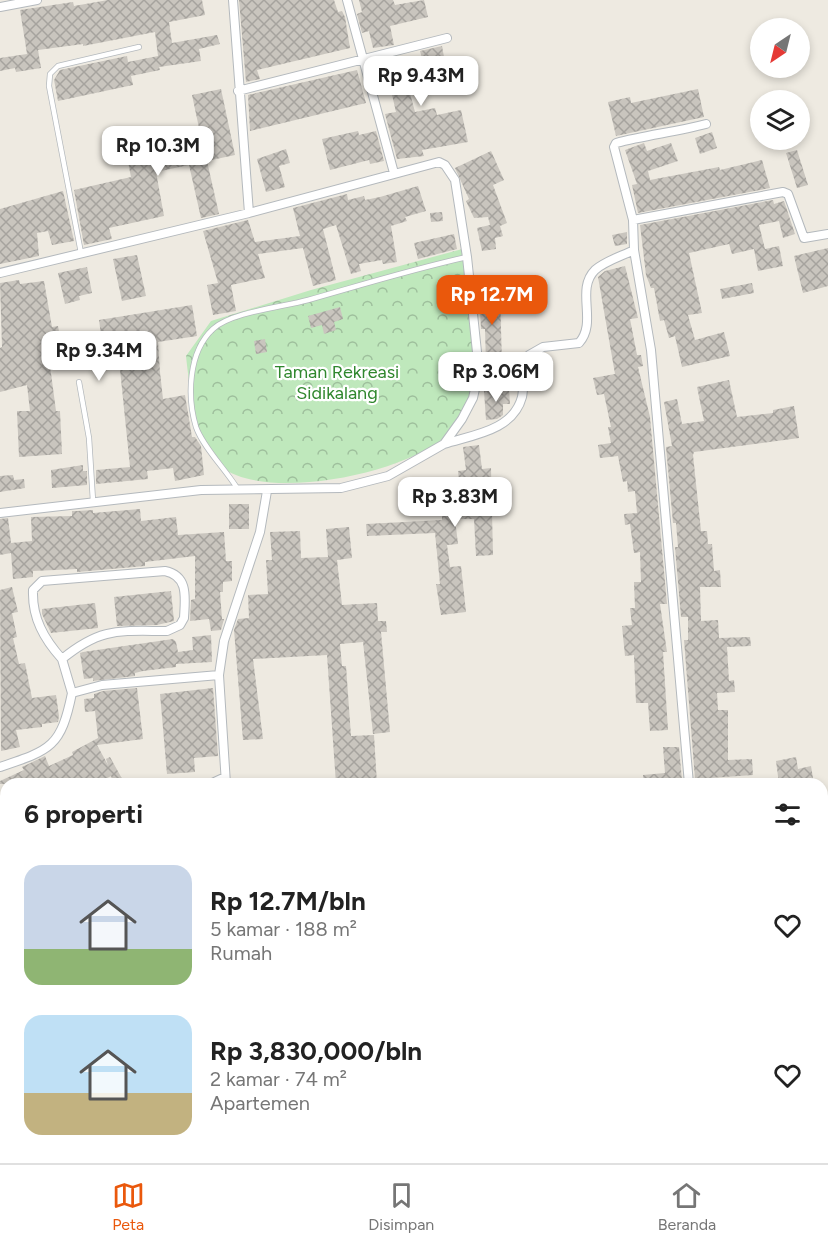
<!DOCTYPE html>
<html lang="id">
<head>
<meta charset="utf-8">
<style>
  :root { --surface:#fff; --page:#f2f2f2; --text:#222; --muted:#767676; --line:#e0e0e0; --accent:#ea580c }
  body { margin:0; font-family:Figtree,sans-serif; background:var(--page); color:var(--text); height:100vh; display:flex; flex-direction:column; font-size:22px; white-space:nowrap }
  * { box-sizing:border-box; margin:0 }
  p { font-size:20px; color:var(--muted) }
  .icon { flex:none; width:33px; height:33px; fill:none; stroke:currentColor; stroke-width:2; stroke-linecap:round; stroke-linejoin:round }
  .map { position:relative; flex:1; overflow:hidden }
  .details { position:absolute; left:0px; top:778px; width:828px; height:386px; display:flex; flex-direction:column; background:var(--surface); border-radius:18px 18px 0 0; box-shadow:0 3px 9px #0003 }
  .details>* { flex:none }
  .needle { width:39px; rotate:215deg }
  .fabs { position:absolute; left:750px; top:18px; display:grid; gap:12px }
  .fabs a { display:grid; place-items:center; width:60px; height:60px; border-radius:50%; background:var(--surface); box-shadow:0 3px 9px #0003; font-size:30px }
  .price { position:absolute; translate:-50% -51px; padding:0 14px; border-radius:12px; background:#fff; color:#222; font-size:20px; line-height:39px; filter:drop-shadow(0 2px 3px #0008) }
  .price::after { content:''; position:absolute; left:50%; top:36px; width:18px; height:14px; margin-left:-9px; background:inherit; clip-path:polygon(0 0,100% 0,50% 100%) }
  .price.active { background:var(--accent); color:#fff }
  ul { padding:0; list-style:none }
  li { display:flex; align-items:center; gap:18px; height:150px; padding:0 24px }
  li span { display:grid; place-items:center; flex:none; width:168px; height:120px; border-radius:18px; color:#555 }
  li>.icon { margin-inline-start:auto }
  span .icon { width:72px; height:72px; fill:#fffc; stroke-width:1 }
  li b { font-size:26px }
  h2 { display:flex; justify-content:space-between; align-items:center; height:72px; padding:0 24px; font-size:26px }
  .tabs { display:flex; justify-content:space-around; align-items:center; height:84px; border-top:2px solid var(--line); background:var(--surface); font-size:16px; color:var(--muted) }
  .tabs a { display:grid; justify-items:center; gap:3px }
  .tabs .active { color:var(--accent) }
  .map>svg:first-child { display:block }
  .park { fill:url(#park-crowns) }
  .building { fill:url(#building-cross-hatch) }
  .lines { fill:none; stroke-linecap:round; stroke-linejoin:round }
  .lane-casing { stroke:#b4b9bd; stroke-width:6 }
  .street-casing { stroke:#b4b9bd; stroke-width:10 }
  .lane { stroke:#fff; stroke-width:4.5 }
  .street { stroke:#fff; stroke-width:8 }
  .labels { text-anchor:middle; stroke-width:4.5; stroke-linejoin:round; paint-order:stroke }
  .park-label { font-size:18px; fill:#30872e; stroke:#fff }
</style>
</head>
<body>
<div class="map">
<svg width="828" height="1163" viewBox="0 0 828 1163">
  <defs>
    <pattern id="park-crowns" width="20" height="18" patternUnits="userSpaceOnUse" patternTransform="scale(1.5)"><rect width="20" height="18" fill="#bfe8bc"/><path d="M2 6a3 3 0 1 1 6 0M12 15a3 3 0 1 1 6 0" fill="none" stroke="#9ebf9c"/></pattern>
    <pattern id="building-cross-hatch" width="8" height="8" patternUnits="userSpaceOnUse" patternTransform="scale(1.5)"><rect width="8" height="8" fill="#c9c5be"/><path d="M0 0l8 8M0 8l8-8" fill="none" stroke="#a6a39e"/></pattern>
  </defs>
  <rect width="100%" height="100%" fill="#eeeae1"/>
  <!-- park -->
  <path class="park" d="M466,248c3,37 17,127 5,158 -2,5 -7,10 -11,14 -5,6 -9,13 -15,17 -43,37 -177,65 -224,30 -25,-19 -32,-83 -35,-111l25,-35 100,-31z"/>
  <!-- building -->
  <path class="building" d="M108,0h94l3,15 -36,7 3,21 45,-8 3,9 -21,5 2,12 -42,6 1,3 -29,6 2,9 -75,16 -4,-21 6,-10 67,-14 1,6 30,-6 -3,-24 -72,14v-2l-45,6 3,18 -25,4 -1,-4 -15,3v-13l27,-4 -7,-44 53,-8 1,4z
    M239,0h95l4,12 4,-1 3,6 5,31 -93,22 3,9 -14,3z
    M359,0h34l2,5 29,-5 4,17 -38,9 4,19 -21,3 -4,-17 -7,2 -5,-19 5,-2z
    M442,46l7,38 -39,9 5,19 20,-4 2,7 24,-5 7,32 -46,8 2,6 -27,3 -12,-45 11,-2 -12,-52 18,-4 2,10 19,-4 -3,-11z
    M357,70l9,33 -116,28 -2,-36z
    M221,89l14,66 -28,6 12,53 -18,4 -12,-53 -33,7 8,44 -55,12 3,11 -28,6 -10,-55 57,-13 -4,-20 75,-15 -10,-47z
    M698,89l6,28 -88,19 -8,-34 22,-5 1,6z
    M358,131l1,4 17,-4 8,30 -14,3 -1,-4 -39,10 -8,-31z
    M712,132l5,16 -17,6 -5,-16z
    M644,143l3,8 24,-8 7,18 -30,10 2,9 69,-13 1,3 42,-10 8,28 -132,25 -6,-28 5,-1 -12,-34z
    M286,149l4,14 -11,3 6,21 -19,5 -9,-33z
    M797,150l11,35 -11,3 -11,-35z
    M491,151l13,29 -11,5 14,38 -7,3 3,10 -8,2 1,11 -14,2 -5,-23 13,-3 -2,-8 -14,1 -8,-17 3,-2 -14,-31z
    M418,186l8,25 -21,6 2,4 -16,5 6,36 -14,2 -1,-4 -23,4 2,7 -10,3 -15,-49 -13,4 13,51 -23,6 -10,-38 -45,6 7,24 -34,7 5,26 -23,4 -6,-30 11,-2 -15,-52 45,-11 7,22 45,-6 -7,-28 54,-14 1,6 16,-4 1,4 15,-3z
    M63,191l11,50 -22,4 -4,-14 -11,2 2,23 -39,8v-55z
    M773,200l1,4 10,-3 11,33 -12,4 -4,-17 -20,4 6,24 14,-3 4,20 -25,5 -4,-22 -22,5 -3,-10 -40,9 13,60 -14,2 7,25 29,-8 6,24 -48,11 -7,-31 -6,2 -5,-18 -4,1 -6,-33h-3l-5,-13 -6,-50z
    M442,212l1,9 -12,1 -1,-9z
    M627,232v12l-12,2 -3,-11z
    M454,234l3,15 -39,10 -4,-16z
    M828,248v38l-25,7 -9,-37z
    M137,255l9,41 -24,5 -9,-42z
    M625,266l13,52 -8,1 7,36h4l2,11 -5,1 12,50 17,187h-7l7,48h-4l5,78 -18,1 -2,-28h-12l-2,-48 -9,1 -3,-30 10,-1 -2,-17h5l-1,-26h7l-1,-30 -6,1 -4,-29 -5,1 -1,-11 13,-1 -2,-22 -7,1 -1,-11 -4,1 -5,-26 -18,2 -2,-13 13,-2 -3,-16h3l-7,-33 -7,1 -4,-17 22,-4 -17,-97 7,-6z
    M87,267l5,26 -13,3 1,4 -15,4 -7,-31z
    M19,280l1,4 24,-3 8,46 6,-1 2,11 19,-2v3l22,-3 -2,-15 93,-15 5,31 -39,6 2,30 3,27 22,-4 7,42h3l6,9 3,29 -29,6 -2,-13 -26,3 1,8 -52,5v-14l34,-3 -12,-117 -69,8 7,53h4l2,43 -43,3 -2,-46h13l-3,-26 -27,7v-44l2,-1 -2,-64z
    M752,283l2,10 -32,6 -2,-10z
    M500,293l2,71h-16l-1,-35h-4l-2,-35z
    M443,295h14v10h-14z
    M340,307l3,12 -9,3 2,8 -12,4 -2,-9 -11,3 -3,-12z
    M265,339l2,13 -11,2 -2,-13z
    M729,380l8,37 36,-4v-3l21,-4 5,32 -105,14 -1,3 8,76h6l1,13h4l2,27 6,-1 1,17h-21l1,34 17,-1 1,18 31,-1 1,9 -24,1 2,34 5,-1 1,12 -18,1 1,17h10v50l24,-1 1,16 -58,4 -11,-139h4v-23h-7l-6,-70h3l-2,-24h-3l-7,-76 6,-1 -8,-44 13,-3 5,25 22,-3 -7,-34z
    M509,389l1,15h-7v11l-6,4 -11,1 -2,-29z
    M479,445l3,24 9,-1 2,87 -17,1 -2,-37h-19l3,25 -11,1 3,22 11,-1 5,46 -25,3 -5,-31h4l-5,-51 -68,3 -1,-12 76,-4v-15l13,-1 -1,-11 6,-1 -2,-21 8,-1 -3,-23z
    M83,465v6h4v14l-35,3 -1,-18z
    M13,475l1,5 10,-1 1,9 -25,4v-16z
    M229,504h20v25h-20z
    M140,509l1,12 35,-4 2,18 46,-3 2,29h6v20l-9,1v10h-3l2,27h2l-3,11 -10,1 -2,-12 -19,2 1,-21 4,-1v-43l-50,6v4l-68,6v-3l-44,2v6l-20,2 -2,-26 -11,2v-36l8,-1 3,25 21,-2 -1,-24 41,-1v-5h5l16,-1v3z
    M349,527l3,31 -15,2 5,45 35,-2 1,18h8l1,11h-6l9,100 -17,2 -10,-92 -23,2 2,22h4l5,70 23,-1 3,49h-41l-9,-129 -74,4 10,80 -20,1 -9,-110 4,-11 11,-1 -1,-23 20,-1 -2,-34h6l-2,-28 30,-1 1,27 27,-1 -2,-28z
    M12,587l6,25 -6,1 5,24 -4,1 6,26 6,-1 7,35 24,-3 3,21 -1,6 -16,2v3l-26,3 4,17 -19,4 -1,-161z
    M171,591l3,30 -17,4 -40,1 -3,-29z
    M95,603l3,25 -47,5 -9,-19v-5z
    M211,635l1,27 -36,2v3l-33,4 -8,2v3l-42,5v-3l-9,1 -4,-26 3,-1 90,-13 3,3 2,10 15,-2 -1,-13z
    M137,688l6,51 -46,6 11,20 -2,-6 4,-2 15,27h-11l-3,-8 -15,8h-96v-3l24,-11 -2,-3 23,-11 4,10 24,-11 -1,-3 26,-14 -3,-27 -10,1 -1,-13 10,-1v-4l9,-3z
    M213,688l5,68 -24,2 1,14 -28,2 -7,-80z
    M663,747h16l3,33h-6l1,4h-33l-1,-9 22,-2z
    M796,757l2,12 13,-3 3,18h-35l-3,-23z"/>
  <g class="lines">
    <defs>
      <path id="lane" d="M81,253l-32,-167 1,-12 8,-8 81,-19
        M79,382l10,56 4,63
        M237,488c-11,-18 -34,-41 -41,-61 -9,-30 -8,-75 17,-98 18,-17 70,-22 95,-29 53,-15 105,-31 159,-43"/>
      <path id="street" d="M233,0l16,213
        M347,0l47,173
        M0,7l37,-7
        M238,91l209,-53
        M633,220l150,-28 5,2 16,44 24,-4
        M0,273l249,-60 190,-51 6,3 10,15 12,77 12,114 -6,27 -11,21 -18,25 -56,32 -47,12 -140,2 -201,23
        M444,444c28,-9 69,-13 78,-47 3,-15 -1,-29 7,-42l14,-8 36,-4c19,-21 -4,-53 16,-73 10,-9 27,-14 39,-20
        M62,659c-18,-20 -30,-41 -29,-69l9,-9 123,-10c24,5 20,27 19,47l-4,7 -13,6c-48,0 -66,-4 -105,28l10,34
        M0,767c51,-17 61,-20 72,-74l30,-8 117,-10
        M210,784l15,-7
        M226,784l-7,-109 5,-34 36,-109 7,-41
        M689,784l-38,-434 -17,-100 -1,-30 -19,-73 2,-4c30,-8 60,-11 90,-19
        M0,881l6,-3
        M822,881l6,6
        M0,1036l6,24
        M822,1122l6,-3
        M29,1158l2,5
        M58,1163l4,-5
        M157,1163l4,-5
        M628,1163l1,-5
        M745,1163l9,-5"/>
    </defs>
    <!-- lane casing -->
    <use href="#lane" class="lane-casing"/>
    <!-- street casing -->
    <use href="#street" class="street-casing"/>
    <!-- lane -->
    <use href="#lane" class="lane"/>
    <!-- street -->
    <use href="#street" class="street"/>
  </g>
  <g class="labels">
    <!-- park labels -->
    <g class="park-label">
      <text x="337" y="378">Taman Rekreasi<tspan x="337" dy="21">Sidikalang</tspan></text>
    </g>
  </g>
</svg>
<div class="fabs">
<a><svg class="needle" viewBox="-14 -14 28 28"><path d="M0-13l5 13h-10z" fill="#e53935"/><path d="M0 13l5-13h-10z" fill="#767676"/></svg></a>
<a><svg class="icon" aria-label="layers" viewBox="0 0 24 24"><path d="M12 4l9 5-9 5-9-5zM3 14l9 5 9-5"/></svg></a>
</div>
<b class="price" style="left:421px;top:107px">Rp 9.43M</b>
<b class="price" style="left:158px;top:177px">Rp 10.3M</b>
<b class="price active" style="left:492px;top:326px">Rp 12.7M</b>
<b class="price" style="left:99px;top:382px">Rp 9.34M</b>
<b class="price" style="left:496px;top:403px">Rp 3.06M</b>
<b class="price" style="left:455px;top:528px">Rp 3.83M</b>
<section class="details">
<h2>6 properti<svg class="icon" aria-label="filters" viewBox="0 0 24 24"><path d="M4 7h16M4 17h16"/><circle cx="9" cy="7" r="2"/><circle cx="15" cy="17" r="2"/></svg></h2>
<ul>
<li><span style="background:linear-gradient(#c9d6e8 70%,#8fb573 0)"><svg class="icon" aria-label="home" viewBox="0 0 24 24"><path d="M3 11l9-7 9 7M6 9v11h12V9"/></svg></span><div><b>Rp 12.7M/bln</b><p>5 kamar · 188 m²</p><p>Rumah</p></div><svg class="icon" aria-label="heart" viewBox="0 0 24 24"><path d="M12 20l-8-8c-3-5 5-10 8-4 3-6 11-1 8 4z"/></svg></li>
<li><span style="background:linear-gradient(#bfe0f5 65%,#c2b280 0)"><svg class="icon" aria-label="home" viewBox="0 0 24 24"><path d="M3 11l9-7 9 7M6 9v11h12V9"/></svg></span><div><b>Rp 3,830,000/bln</b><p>2 kamar · 74 m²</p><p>Apartemen</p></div><svg class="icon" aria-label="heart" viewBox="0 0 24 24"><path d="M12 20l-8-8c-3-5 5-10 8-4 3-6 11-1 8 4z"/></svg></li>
</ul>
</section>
</div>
<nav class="tabs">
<a class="active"><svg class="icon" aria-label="map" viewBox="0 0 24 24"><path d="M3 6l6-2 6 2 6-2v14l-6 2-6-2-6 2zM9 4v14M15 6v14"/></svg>Peta</a>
<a><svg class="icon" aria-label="saved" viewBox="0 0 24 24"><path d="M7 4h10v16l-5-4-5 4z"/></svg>Disimpan</a>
<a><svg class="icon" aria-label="home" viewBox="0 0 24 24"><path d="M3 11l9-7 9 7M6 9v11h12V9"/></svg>Beranda</a>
</nav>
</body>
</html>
